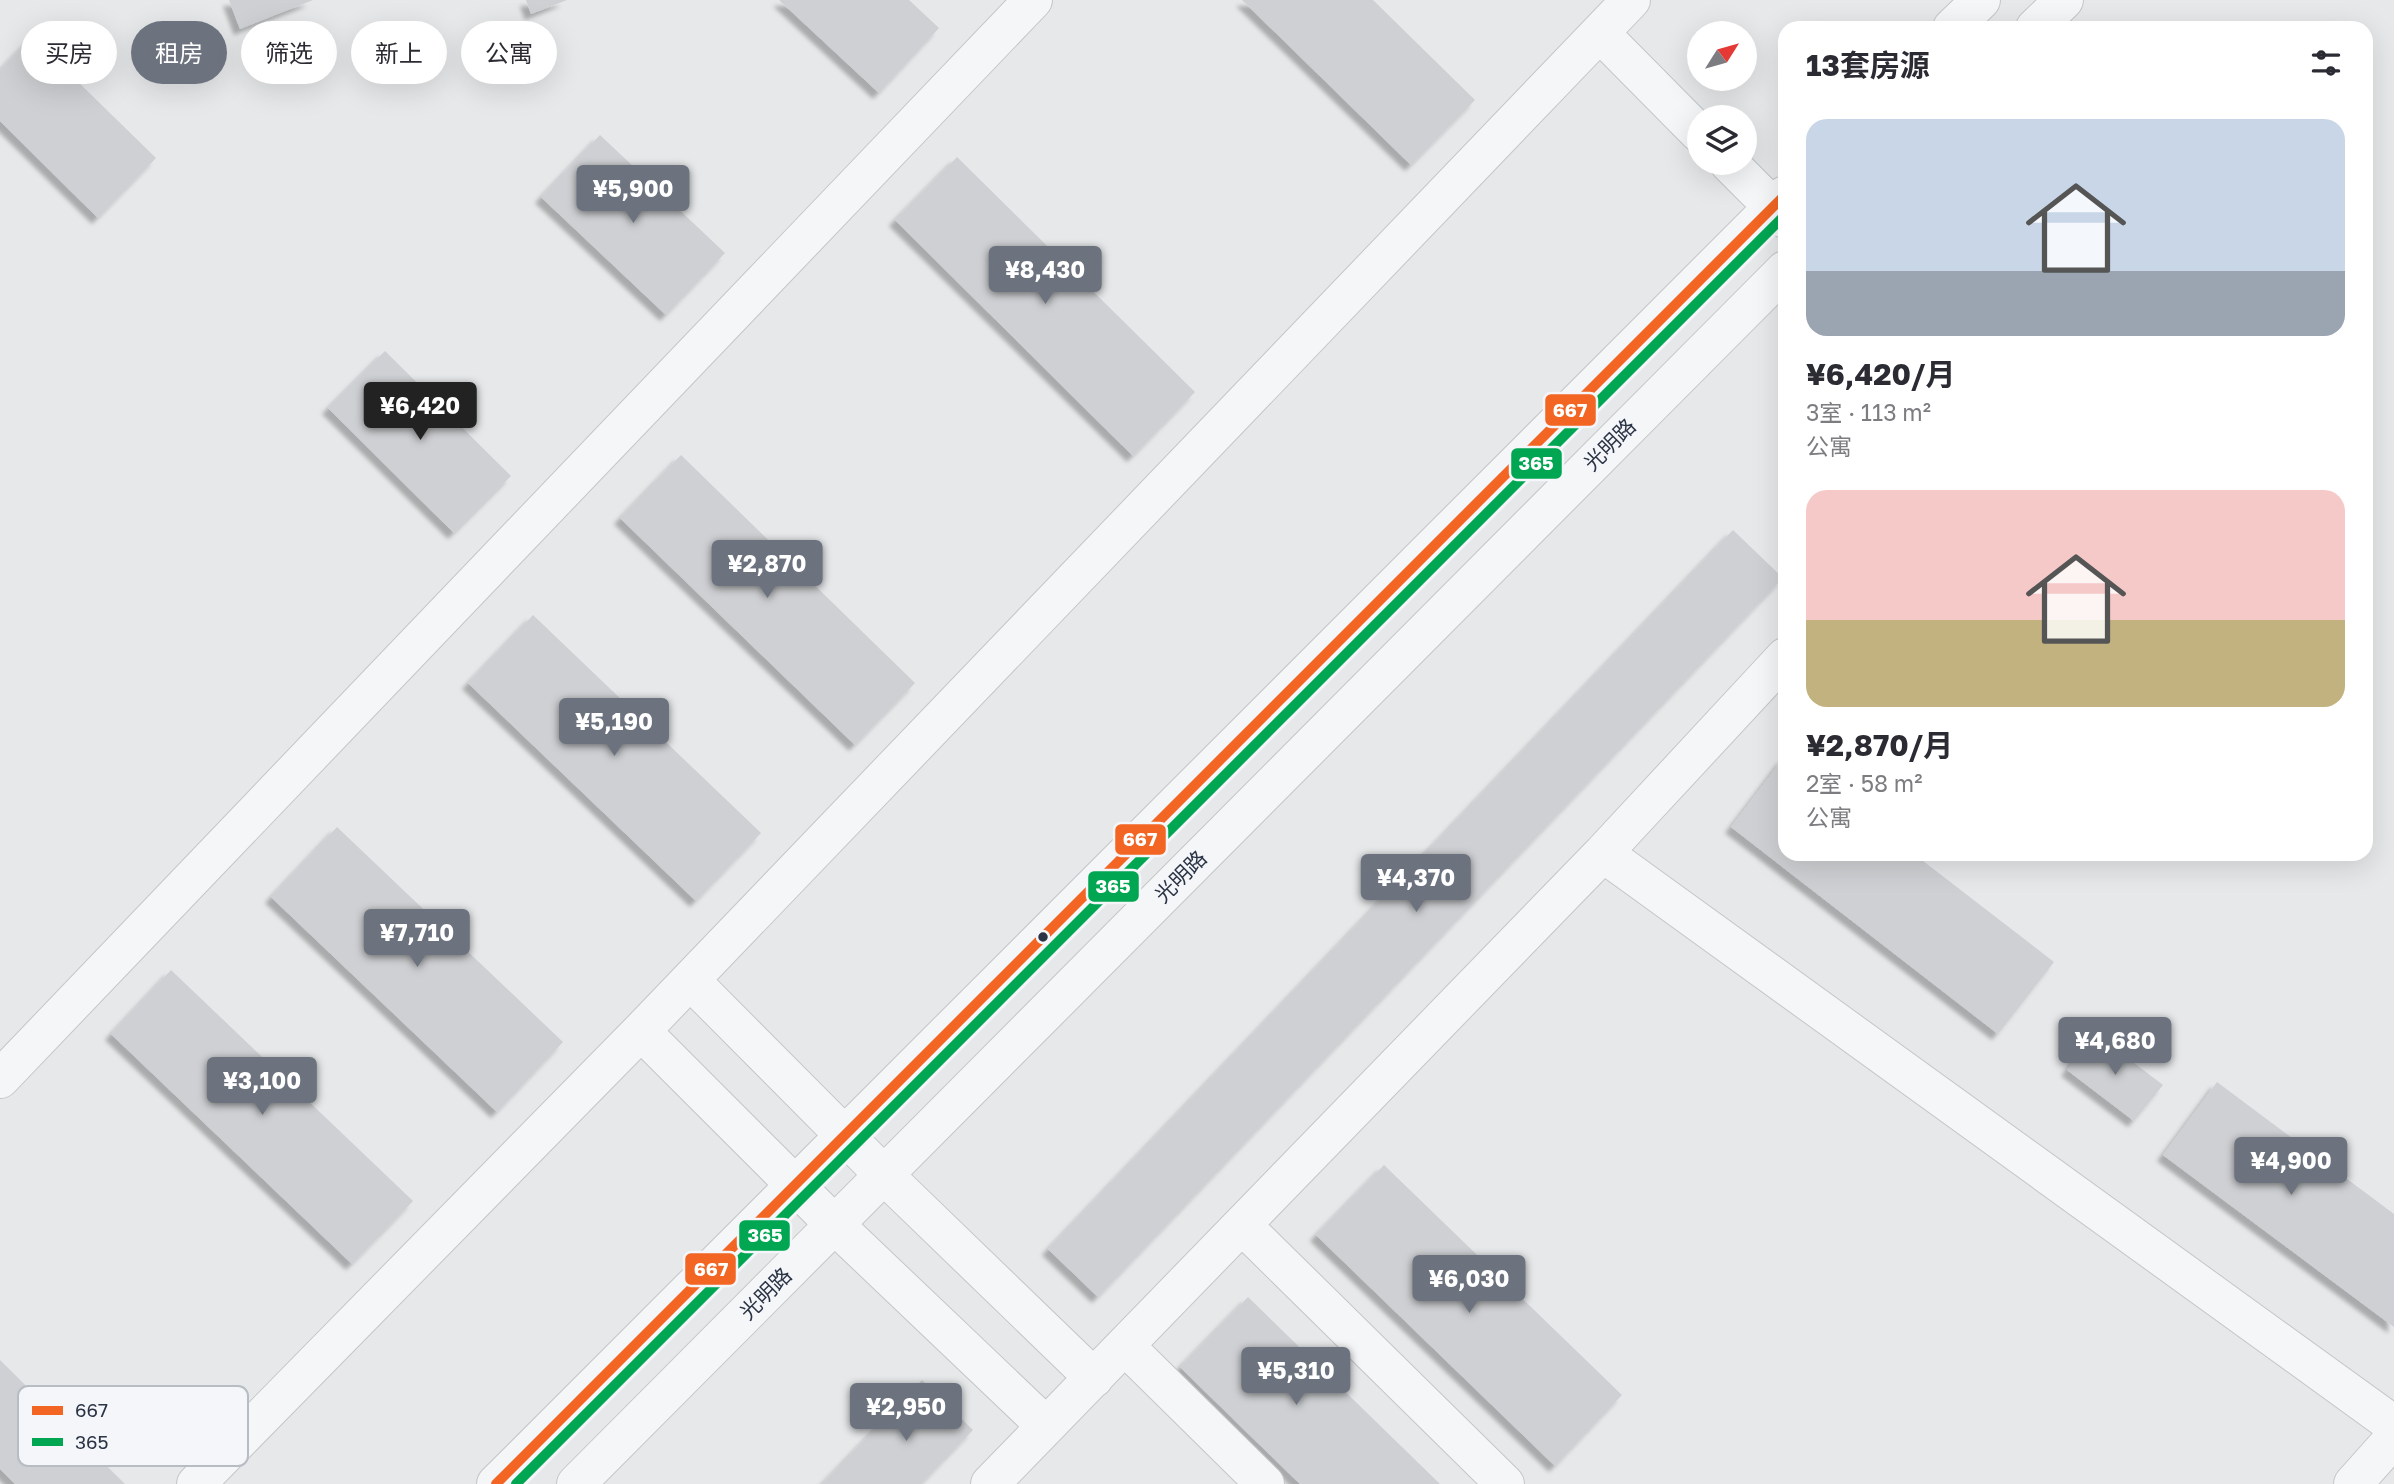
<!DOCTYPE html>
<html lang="zh">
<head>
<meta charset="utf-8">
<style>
  :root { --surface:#fff; --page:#f7f7f7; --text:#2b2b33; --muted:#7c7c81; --accent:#6c737f }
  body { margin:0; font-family:"Golos Text","Noto Sans SC",sans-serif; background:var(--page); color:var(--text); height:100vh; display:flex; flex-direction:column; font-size:26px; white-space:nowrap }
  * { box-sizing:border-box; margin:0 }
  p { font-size:23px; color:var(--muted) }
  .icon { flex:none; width:38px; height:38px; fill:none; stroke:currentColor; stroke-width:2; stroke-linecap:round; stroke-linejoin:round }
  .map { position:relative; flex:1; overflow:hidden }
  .sheet { position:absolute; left:1778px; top:21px; width:595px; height:840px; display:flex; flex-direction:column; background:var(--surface); border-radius:21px; box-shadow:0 7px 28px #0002 }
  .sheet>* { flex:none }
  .banner { position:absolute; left:21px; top:21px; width:665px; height:63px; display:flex; gap:14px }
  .needle { width:46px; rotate:53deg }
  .tools { position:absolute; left:1687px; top:21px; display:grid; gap:14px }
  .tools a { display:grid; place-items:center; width:70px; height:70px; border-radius:50%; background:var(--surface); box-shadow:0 7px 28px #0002; font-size:35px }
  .price { position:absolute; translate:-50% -60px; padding:0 16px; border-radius:7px; background:var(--accent); color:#fff; font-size:23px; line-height:46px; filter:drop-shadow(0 2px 4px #0008) }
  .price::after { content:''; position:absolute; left:50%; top:42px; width:21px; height:16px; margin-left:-10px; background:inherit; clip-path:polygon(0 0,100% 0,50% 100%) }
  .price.on { background:#222; color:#fff }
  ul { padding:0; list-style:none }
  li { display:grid; align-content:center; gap:14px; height:371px; padding:0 28px }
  li span { display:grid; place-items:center; height:217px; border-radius:21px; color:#555 }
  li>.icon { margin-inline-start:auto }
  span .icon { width:126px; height:126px; fill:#fffc; stroke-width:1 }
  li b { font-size:30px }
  h2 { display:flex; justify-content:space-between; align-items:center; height:84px; padding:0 28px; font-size:30px }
  .chip { padding:0 24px; border-radius:32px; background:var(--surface); box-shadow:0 7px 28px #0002; font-size:24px; line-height:63px }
  .chip.on { background:var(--accent); color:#fff }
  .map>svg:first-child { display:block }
  .building { fill:#ced0d3; filter:url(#shadow) }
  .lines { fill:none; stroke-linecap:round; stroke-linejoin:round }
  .minor-casing { stroke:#c4c6c8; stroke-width:40 }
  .minor { stroke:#f5f6f7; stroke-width:38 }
  .bus-1-casing { stroke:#f4f6f9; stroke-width:16 }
  .bus-2-casing { stroke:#f4f6f9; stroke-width:16 }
  .bus-1 { stroke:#f26522; stroke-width:10 }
  .bus-2 { stroke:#00a651; stroke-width:10 }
  .bus-dot { fill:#2b3445; stroke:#f4f6f9; stroke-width:2.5 }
  .labels { text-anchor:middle; stroke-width:6; stroke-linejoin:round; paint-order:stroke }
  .street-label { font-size:21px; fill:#2b3445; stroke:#f4f6f9 }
  .key { fill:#f4f6f9; stroke:#b8bcc3; stroke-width:2 }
  .key-label { font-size:19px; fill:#2b3445 }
  .line-badge { stroke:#f4f6f9; stroke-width:2.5 }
  .badge-label { font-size:19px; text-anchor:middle; font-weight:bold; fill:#fff }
</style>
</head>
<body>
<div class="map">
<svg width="2394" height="1484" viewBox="0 0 2394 1484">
  <defs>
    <filter id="shadow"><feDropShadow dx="-6" dy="6" stdDeviation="2" flood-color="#0004"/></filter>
  </defs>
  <rect width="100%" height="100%" fill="#e6e8ea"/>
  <!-- building -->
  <path class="building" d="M229,0h84l-73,29z
    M526,0h41l-36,14z
    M779,0h130l30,28 -60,65z
    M1242,0h131l102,100 -64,65z
    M32,37l124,121 -58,60 -98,-97v-51z
    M600,135l125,118 -59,62 -125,-118z
    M957,157l238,235 -62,64 -238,-236z
    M385,351l126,125 -57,57 -126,-125z
    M681,455l234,228 -60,62 -235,-227z
    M1733,530l50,48 -685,719 -50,-48z
    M533,615l228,218 -65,68 -228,-218z
    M1785,756v98h129l140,108 -56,72 -267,-207z
    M337,827l226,215 -66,70 -226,-215z
    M171,970l242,231 -61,63 -241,-230z
    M2095,1033l68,52 -29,36 -67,-51z
    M2217,1082l177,132v113l-231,-172z
    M1384,1165l238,230 -67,71 -239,-231z
    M1248,1297l192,187h-140l-120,-117z
    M0,1360l125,124h-110l-15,-15z
    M922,1380l51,50 -52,54h-99z"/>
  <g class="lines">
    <defs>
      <path id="minor" d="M1952,28l29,-28
        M2035,28l29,-28
        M1600,33l99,100
        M1729,163l56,56
        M1603,853l791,572
        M690,980l194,195 210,203
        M641,1031l194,194 211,201
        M0,1079l1033,-1079
        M1242,1225l263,259
        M1125,1346l140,138
        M196,1484l445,-453 990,-1031
        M496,1484l1289,-1289
        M576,1484l1209,-1214
        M990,1484l613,-631 182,-196
        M2353,1484l41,-46"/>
    </defs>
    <!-- minor casing -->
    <use href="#minor" class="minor-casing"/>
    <!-- minor -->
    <use href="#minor" class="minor"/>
    <defs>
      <path id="bus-1" d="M496,1484l1289,-1289"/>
      <path id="bus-2" d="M516,1484l1269,-1269"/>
    </defs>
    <!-- bus-1 casing -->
    <use href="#bus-1" class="bus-1-casing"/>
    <!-- bus-2 casing -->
    <use href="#bus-2" class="bus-2-casing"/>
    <!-- bus-1 -->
    <use href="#bus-1" class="bus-1"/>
    <!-- bus-2 -->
    <use href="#bus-2" class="bus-2"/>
  </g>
  <!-- markers -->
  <circle class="bus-dot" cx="1043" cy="937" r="6"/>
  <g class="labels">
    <!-- street labels -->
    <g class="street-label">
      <text transform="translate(1610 445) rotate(-45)" y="7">光明路</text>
      <text transform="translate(1181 877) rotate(-45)" y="7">光明路</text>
      <text transform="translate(766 1294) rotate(-45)" y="7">光明路</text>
    </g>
  </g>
  <!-- legend -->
  <rect x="18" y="1386" width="230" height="80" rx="10" class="key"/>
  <rect x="32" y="1406" width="31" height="9" fill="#f26522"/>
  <rect x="32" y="1438" width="31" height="8" fill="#00a651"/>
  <g class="key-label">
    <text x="75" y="1417">667</text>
    <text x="75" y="1449">365</text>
  </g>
  <g class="line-badge">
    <rect x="1544" y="393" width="53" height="34" rx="7" fill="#f26522"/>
    <rect x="1510" y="447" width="53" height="33" rx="7" fill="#00a651"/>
    <rect x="1114" y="823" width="53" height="33" rx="7" fill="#f26522"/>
    <rect x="1087" y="870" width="53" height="33" rx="7" fill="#00a651"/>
    <rect x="738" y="1219" width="53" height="33" rx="7" fill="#00a651"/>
    <rect x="684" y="1252" width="53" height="34" rx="7" fill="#f26522"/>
  </g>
  <g class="badge-label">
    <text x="1570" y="417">667</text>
    <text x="1536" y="470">365</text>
    <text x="1140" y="846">667</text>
    <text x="1113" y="893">365</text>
    <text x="765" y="1242">365</text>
    <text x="711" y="1276">667</text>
  </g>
</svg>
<div class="tools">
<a><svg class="needle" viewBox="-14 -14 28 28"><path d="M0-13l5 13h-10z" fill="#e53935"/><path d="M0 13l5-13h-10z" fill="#7c7c81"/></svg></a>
<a><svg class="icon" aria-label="layers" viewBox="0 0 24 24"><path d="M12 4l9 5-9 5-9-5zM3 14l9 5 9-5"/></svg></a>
</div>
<b class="price" style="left:633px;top:225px">¥5,900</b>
<b class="price" style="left:1045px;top:306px">¥8,430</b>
<b class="price on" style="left:420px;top:442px">¥6,420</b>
<b class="price" style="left:767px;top:600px">¥2,870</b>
<b class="price" style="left:614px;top:758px">¥5,190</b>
<b class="price" style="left:1416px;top:914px">¥4,370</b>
<b class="price" style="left:417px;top:969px">¥7,710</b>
<b class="price" style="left:2115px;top:1077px">¥4,680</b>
<b class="price" style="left:262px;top:1117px">¥3,100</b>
<b class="price" style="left:2291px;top:1197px">¥4,900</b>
<b class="price" style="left:1469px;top:1315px">¥6,030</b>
<b class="price" style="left:1296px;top:1407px">¥5,310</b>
<b class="price" style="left:906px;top:1443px">¥2,950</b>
<div class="banner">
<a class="chip">买房</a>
<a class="chip on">租房</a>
<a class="chip">筛选</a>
<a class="chip">新上</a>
<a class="chip">公寓</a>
</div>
<section class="sheet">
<h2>13套房源<svg class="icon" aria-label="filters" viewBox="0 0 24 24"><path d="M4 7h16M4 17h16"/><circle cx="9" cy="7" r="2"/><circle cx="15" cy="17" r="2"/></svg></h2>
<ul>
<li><span style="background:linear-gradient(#c9d6e8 70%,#9aa5b1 0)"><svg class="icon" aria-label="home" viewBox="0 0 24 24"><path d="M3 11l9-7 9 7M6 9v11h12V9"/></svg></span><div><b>¥6,420/月</b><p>3室 · 113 m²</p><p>公寓</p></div></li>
<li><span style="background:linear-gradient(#f6c9c9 60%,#c2b280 0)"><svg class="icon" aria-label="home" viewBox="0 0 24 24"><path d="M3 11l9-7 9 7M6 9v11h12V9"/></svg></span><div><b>¥2,870/月</b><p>2室 · 58 m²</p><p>公寓</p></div></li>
</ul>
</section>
</div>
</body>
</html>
